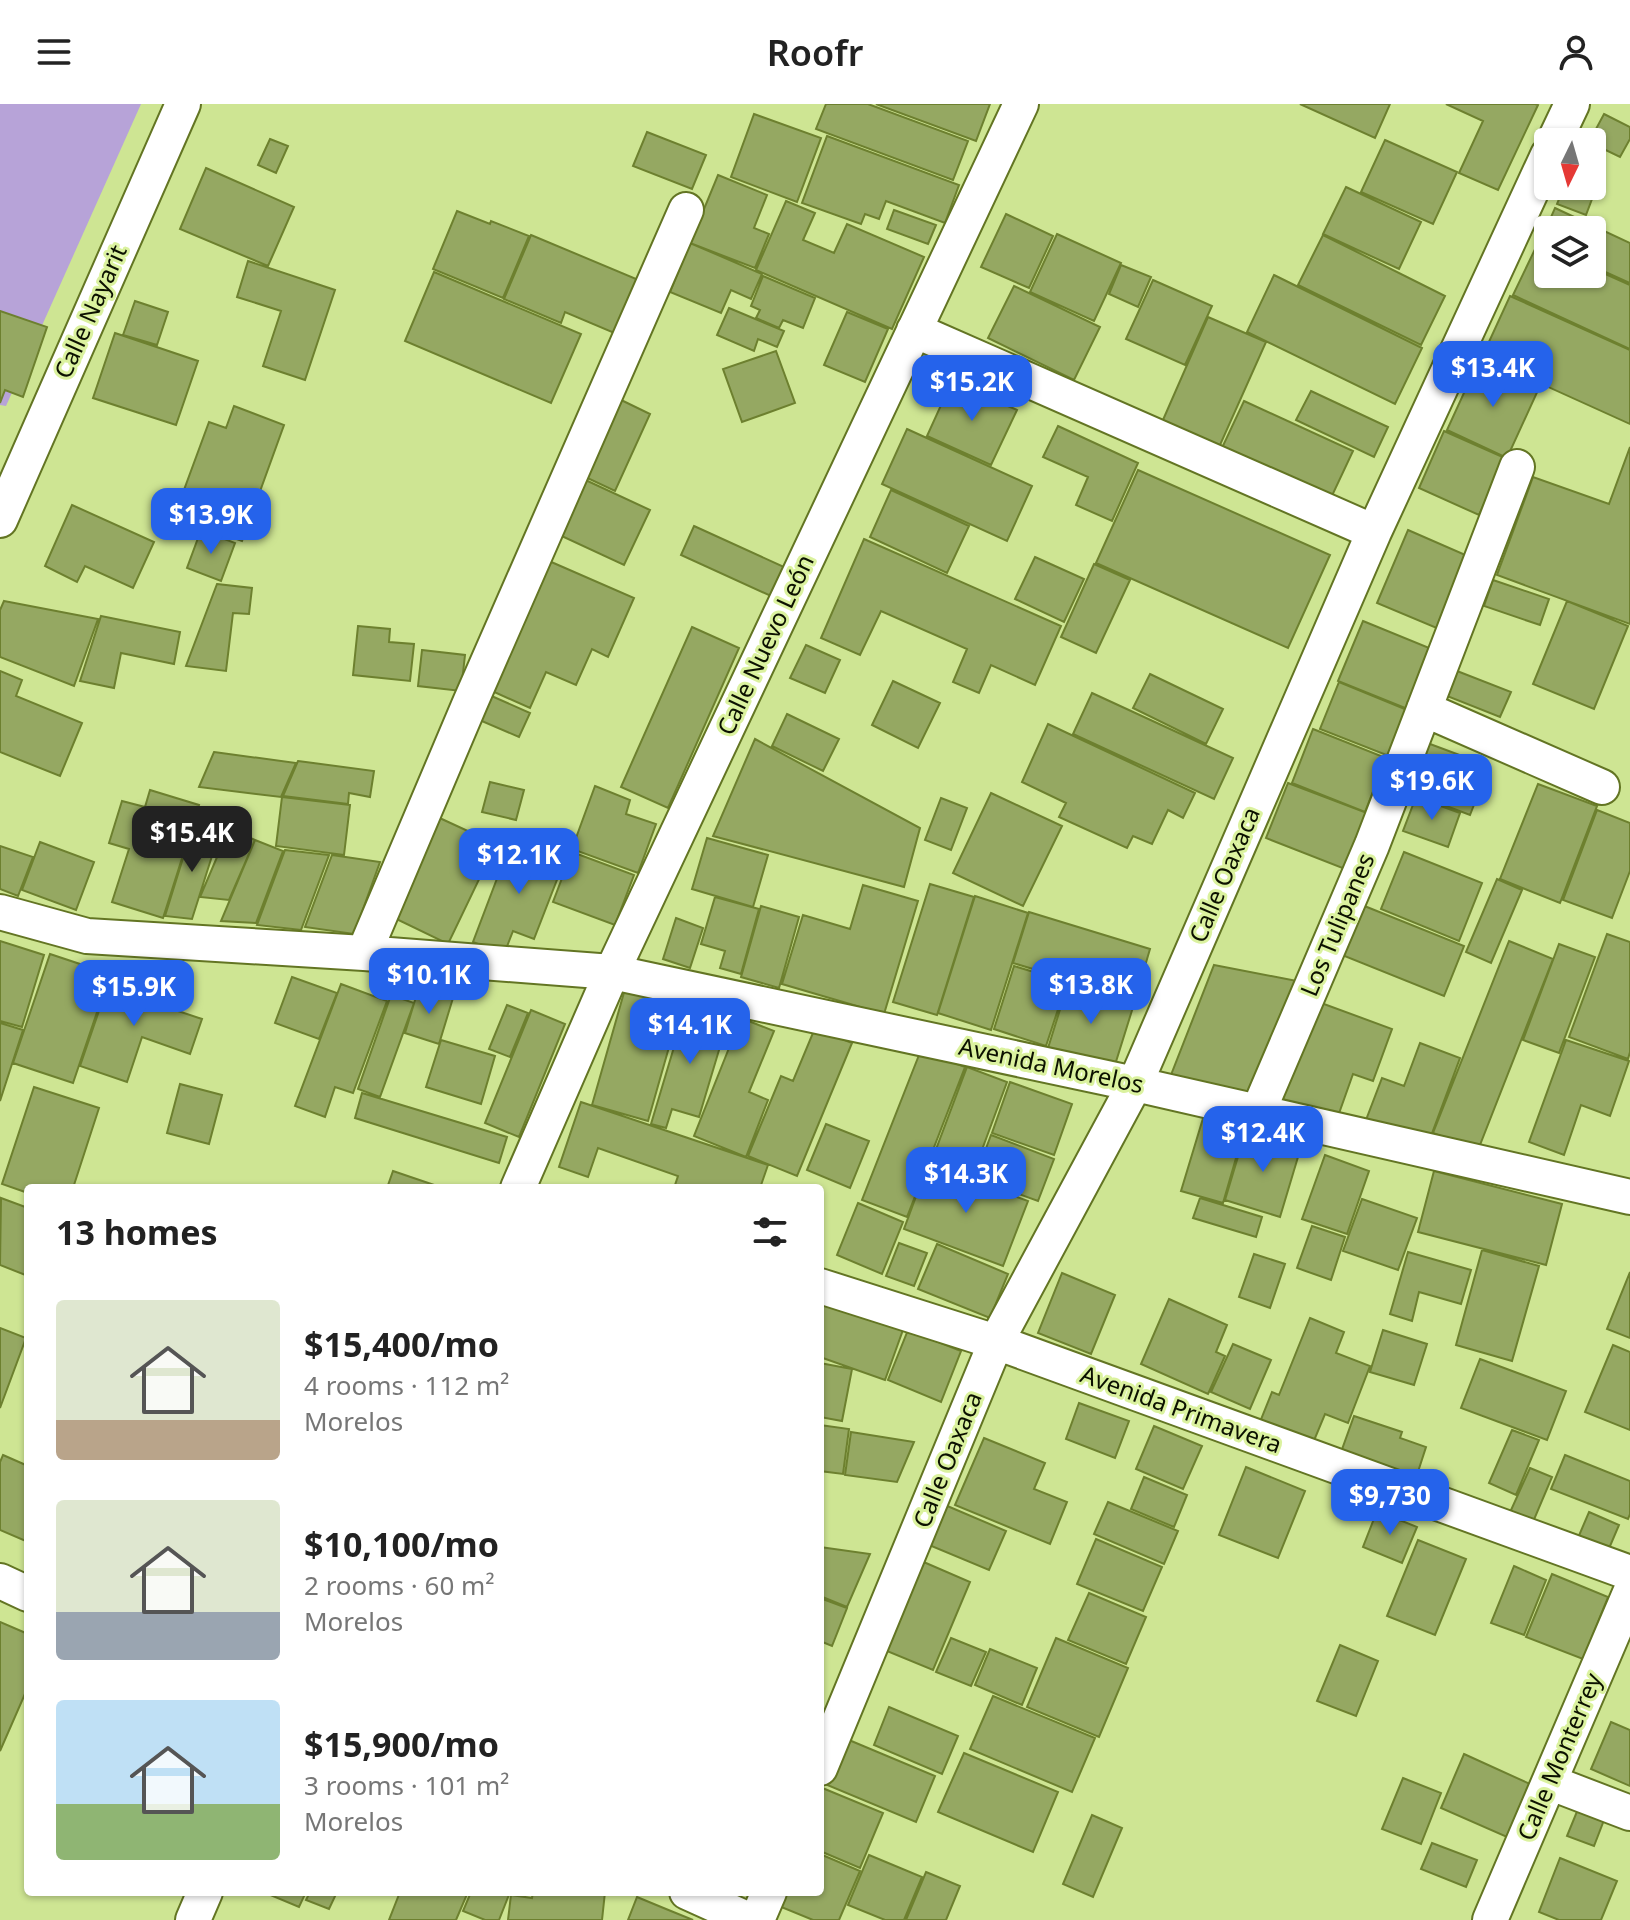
<!DOCTYPE html>
<html lang="en">
<head>
<meta charset="utf-8">
<style>
  :root { --surface:#fff; --page:#f6f6f6; --text:#222; --muted:#767676; --accent:#2563eb }
  body { margin:0; font-family:"Noto Sans",sans-serif; background:var(--page); color:var(--text); height:100vh; display:flex; flex-direction:column; font-size:30px; white-space:nowrap }
  * { box-sizing:border-box; margin:0 }
  p { font-size:26px; color:var(--muted) }
  .icon { flex:none; width:44px; height:44px; fill:none; stroke:currentColor; stroke-width:2; stroke-linecap:round; stroke-linejoin:round }
  .map { position:relative; flex:1; overflow:hidden }
  .side { position:absolute; left:24px; top:1080px; width:800px; height:712px; display:flex; flex-direction:column; background:var(--surface); border-radius:8px; box-shadow:0 2px 6px #0004 }
  .side>* { flex:none }
  .needle { width:52px; rotate:185deg }
  .controls { position:absolute; left:1534px; top:24px; display:grid; gap:16px }
  .controls a { display:grid; place-items:center; width:72px; height:72px; border-radius:8px; background:var(--surface); box-shadow:0 2px 6px #0004; font-size:40px }
  .price { position:absolute; translate:-50% -68px; padding:0 18px; border-radius:16px; background:var(--accent); color:#fff; font-size:26px; line-height:52px; filter:drop-shadow(0 2px 4px #0008) }
  .price::after { content:''; position:absolute; left:50%; top:48px; width:24px; height:18px; margin-left:-12px; background:inherit; clip-path:polygon(0 0,100% 0,50% 100%) }
  .price.selected { background:#222; color:#fff }
  ul { padding:0; list-style:none }
  li { display:flex; align-items:center; gap:24px; height:200px; padding:0 32px }
  li span { display:grid; place-items:center; flex:none; width:224px; height:160px; border-radius:8px; color:#555 }
  li>.icon { margin-inline-start:auto }
  span .icon { width:96px; height:96px; fill:#fffc; stroke-width:1 }
  li b { font-size:34px }
  h2 { display:flex; justify-content:space-between; align-items:center; height:96px; padding:0 32px; font-size:34px }
  header { display:flex; justify-content:space-between; align-items:center; height:104px; padding:0 32px; background:var(--surface); font-size:36px; font-weight:600 }
  .map>svg:first-child { display:block }
  .green { fill:#b7a3d8 }
  .building { fill:#95a862; stroke:#6d802f; stroke-width:2 }
  .lines { fill:none; stroke-linecap:round; stroke-linejoin:round }
  .minor-casing { stroke:#637523; stroke-width:38 }
  .minor { stroke:#fff; stroke-width:34 }
  .labels { text-anchor:middle; stroke-width:6; stroke-linejoin:round; paint-order:stroke }
  .street-label { font-size:24px; fill:#0c1100; stroke:#dbf29f }
</style>
</head>
<body>
<header><svg class="icon" aria-label="menu" viewBox="0 0 24 24"><path d="M4 6h16M4 12h16M4 18h16"/></svg>Roofr<svg class="icon" aria-label="person" viewBox="0 0 24 24"><circle cx="12" cy="8" r="4"/><path d="M4 21q1-7 8-7t8 7"/></svg></header>
<div class="map">
<svg width="1630" height="1816" viewBox="0 0 1630 1816">
  <rect width="100%" height="100%" fill="#cee593"/>
  <!-- green -->
  <path class="green" d="M0,0h141l-135,302 -6,-1z"/>
  <!-- building -->
  <path class="building" d="M826,0h42l100,37 -15,39 -137,-51z
    M876,0h114l-14,37z
    M1300,0h90l-15,34z
    M1446,0h89l3,1 -40,85 -39,-17 24,-52z
    M754,10l67,24 -24,64 -66,-25z
    M1604,10l26,13v12l-10,18 -31,-15z
    M647,28l59,23 -14,34 -59,-23z
    M827,32l132,49 -14,38 -59,-22 -7,18 -14,-5 -4,10 -59,-21z
    M270,35l18,7 -12,27 -18,-8z
    M1385,36l72,32 -24,52 -72,-32z
    M206,64l88,39 -26,59 -88,-37z
    M718,71l49,20 -13,33 15,6 -14,34 -65,-25z
    M1346,83l75,35 -22,47 -76,-35z
    M1564,83l28,12 -6,16 -29,-11z
    M786,97l29,12 -12,27 31,13 13,-29 77,33 -32,72 -136,-59z
    M1555,104l75,35v40l-38,-17v-36h-44v16l-8,-4z
    M894,106l42,15 -8,19 -41,-15z
    M457,107l33,13 1,-3 38,15 -26,62 -70,-29z
    M1006,110l47,22 -24,52 -48,-21z
    M1057,130l64,29 -27,58 -64,-29z
    M531,131l110,46 -22,54 -54,-23 -4,11 -57,-24z
    M1323,131l122,61 -24,49 -123,-60z
    M690,139l72,31 -11,25 -20,-9 -10,23 -51,-21z
    M1538,139l10,4v27h44v-6l38,17v64l-117,-54z
    M248,157l87,29 -30,90 -42,-14 18,-55 -44,-14z
    M1121,161l30,12 -13,30 -29,-13z
    M434,168l147,62 -30,69 -146,-62z
    M1274,171l148,73 -27,56 -148,-72z
    M763,172l52,22 -12,30 -20,-8 -4,8 -23,-10 4,-8 -9,-4z
    M1153,176l59,26 -27,59 -59,-26z
    M1014,182l86,41 -26,53 -86,-42z
    M1510,192l120,54v74l-148,-67z
    M135,197l33,11 -11,33 -34,-10z
    M729,204l55,23 -7,16 -19,-8 -4,12 -37,-16z
    M0,207l47,16 -24,70 -18,-7 -5,13z
    M847,208l41,17 -23,53 -41,-17z
    M1208,213l58,25 -50,112 -57,-25z
    M115,229l83,28 -22,64 -83,-27z
    M776,247l19,52 -53,19 -19,-53z
    M1479,256l60,28 -32,70 -60,-28z
    M952,277l65,29 -26,55 -64,-29z
    M1311,287l77,36 -14,30 -78,-37z
    M617,294l33,16 -35,77 -34,-16z
    M1244,297l109,50 -23,49 -109,-50z
    M234,302l50,19 -42,116 -68,-24 35,-95 17,6z
    M1058,322l80,37 -26,58 -36,-16 12,-28 -45,-20z
    M907,325l125,57 -25,55 -125,-57z
    M1444,327l61,27 -26,57 -60,-27z
    M1630,343v177l-133,-49 36,-98 76,27z
    M1138,366l192,85 -42,93 -192,-85z
    M579,373l71,33 -26,55 -71,-33z
    M891,386l78,36 -22,47 -77,-36z
    M72,401l82,37 -21,46 -48,-22 -8,16 -32,-16z
    M694,422l90,41 -13,29 -90,-41z
    M201,426l34,13 -14,38 -34,-13z
    M1408,426l62,27 -31,72 -62,-26z
    M864,435l197,87 -26,59 -44,-20 -12,28 -26,-11 14,-33 -86,-38 -21,44 -39,-17z
    M1035,453l49,22 -20,43 -49,-23z
    M549,457l85,37 -26,59 -16,-8 -16,36 -30,-13 -16,36 -38,-17z
    M1094,460l36,16 -34,73 -35,-16z
    M1493,476l56,19 -9,26 -56,-19z
    M217,480l35,4 -3,26 -16,-1 -7,58 -40,-5z
    M4,497l94,18 -24,67 -74,-29v-47z
    M1567,497l61,25 -34,83 -61,-25z
    M101,512l79,16 -6,32 -53,-11 -7,35 -34,-7z
    M1363,517l76,31 -24,60 -77,-31z
    M358,522l32,3 -1,13 25,2 -4,37 -57,-6z
    M692,523l47,21 -71,160 -47,-21z
    M806,541l34,15 -15,33 -35,-15z
    M422,546l43,5 -4,36 -43,-5z
    M0,567l22,9 -6,16 66,27 -22,53 -60,-24z
    M1457,567l54,21 -11,25 -53,-21z
    M1150,570l73,35 -17,35 -73,-36z
    M893,577l47,22 -22,45 -46,-23z
    M1339,578l78,32 -18,46 -79,-31z
    M1092,589l141,65 -19,41 -141,-65z
    M487,590l43,19 -11,24 -42,-18z
    M787,610l52,25 -16,32 -51,-25z
    M1048,620l147,69 -12,25 -15,-8 -16,34 -19,-8 -6,12 -68,-31 7,-14 -44,-21z
    M1313,625l73,29 -21,54 -73,-29z
    M755,635l165,89 -16,59 -191,-51z
    M1422,637l67,25 -19,49 -66,-25z
    M214,648l82,11 -15,34 -82,-10z
    M298,657l76,10 -4,26 -21,-4 -1,11 -65,-8z
    M490,678l34,8 -8,30 -34,-8z
    M1288,679l79,30 -22,56 -79,-31z
    M1538,680l59,22 -37,97 -60,-24z
    M595,682l35,14 -4,14 30,10 -18,49 -66,-24z
    M150,686l49,15 -36,113 -51,-16 17,-53 -20,-6 13,-42 23,6z
    M991,689l71,33 -39,80 -70,-33z
    M282,693l68,8 -6,50 -68,-9z
    M1416,693l44,16 -12,34 -45,-16z
    M941,694l26,10 -16,42 -26,-10z
    M1597,706l33,13v48l-18,47 -49,-18z
    M431,710l65,30 -48,100 -64,-31z
    M193,722l26,8 -27,85 -27,-3z
    M229,725l26,11 -26,60 -29,-3z
    M707,734l61,17 -15,52 -61,-18z
    M512,735l53,20 -31,80 -21,-8 -9,23 -31,-12z
    M255,736l28,11 -27,72 -35,-2z
    M40,738l54,20 -18,48 -54,-20z
    M0,742l33,11 -15,39 -18,-7z
    M285,746l44,5 -28,75 -44,-5z
    M572,748l62,23 -19,50 -62,-23z
    M1404,748l78,31 -23,58 -78,-32z
    M332,751l48,7 -26,72 -49,-7z
    M1497,775l25,11 -31,73 -25,-11z
    M930,780l44,13 -37,118 -44,-13z
    M863,781l55,16 -34,113 -102,-30 21,-69 47,14z
    M975,792l53,17 -37,117 -53,-17z
    M715,793l44,12 -18,65 -21,-6 5,-17 -24,-7z
    M1357,799l107,43 -20,50 -107,-43z
    M761,802l38,11 -20,71 -38,-11z
    M1029,808l121,37 -15,51 -122,-37z
    M676,814l27,10 -13,40 -27,-9z
    M1607,830l23,8v110l-2,7 -59,-22z
    M0,837l44,14 -22,72 -22,-6z
    M1509,837l44,18 -75,191 -45,-17z
    M1559,840l36,13 -36,96 -36,-13z
    M50,850l60,20 -37,109 -60,-20z
    M1214,861l88,17 -48,125 -83,-32z
    M1014,862l53,16 -21,64 -52,-17z
    M112,869l47,16 -5,14 48,16 -12,35 -48,-17 -15,45 -47,-16z
    M292,873l45,16 -18,46 -44,-16z
    M627,878l56,16 -35,123 -56,-16z
    M341,880l46,17 -34,92 -18,-6 -10,30 -30,-11z
    M1068,880l66,20 -20,64 -66,-20z
    M419,883l34,11 -14,46 -34,-11z
    M391,891l23,8 -34,94 -22,-8z
    M1313,896l79,29 -19,52 -20,-7 -16,45 -60,-22z
    M507,901l21,8 -18,44 -21,-8z
    M686,903l42,13 -29,97 -27,-8 -6,19 -15,-4z
    M531,906l34,14 -46,113 -34,-14z
    M741,914l33,13 -25,61 19,8 -22,57 -52,-21z
    M0,919l23,7 -23,71z
    M815,924l37,15 -55,133 -49,-20 33,-80 12,5z
    M441,936l54,16 -14,48 -55,-17z
    M1566,936l63,21 -19,55 -29,-11 -17,50 -35,-13z
    M1420,939l40,15 -32,86 -62,-24 16,-42 22,8z
    M921,946l44,17 -58,150 -45,-17z
    M967,963l40,15 -34,92 -41,-14z
    M1010,978l62,22 -18,51 -62,-22z
    M180,980l42,11 -13,49 -42,-11z
    M34,983l65,21 -26,80h-45v5l-26,-9z
    M362,989l145,44 -8,26 -144,-45z
    M581,998l187,63 -8,23h-86l4,-12 -80,-28 -10,29 -29,-10z
    M1204,1011l41,12 -22,76 -42,-12z
    M826,1020l43,17 -19,47 -43,-18z
    M1246,1026l55,17 -21,70 -55,-17z
    M991,1031l63,24 -16,42 -63,-23z
    M1325,1051l44,16 -22,63 -45,-15z
    M928,1060l100,37 -25,65 -99,-37z
    M393,1067l50,17h-56z
    M1434,1067l128,33 -16,61 -128,-33z
    M1,1094l27,10v68l-28,-11z
    M1200,1094l62,19 -6,20 -63,-19z
    M1362,1095l55,19 -19,52 -55,-19z
    M858,1099l45,19 -21,52 -45,-19z
    M1312,1122l33,11 -14,43 -34,-12z
    M899,1139l28,10 -13,33 -28,-10z
    M937,1140l71,30 -18,44 -72,-29z
    M1482,1146l57,16 -27,95 -56,-16z
    M1408,1148l63,18 -10,34 -42,-12 -7,29 -22,-7z
    M1254,1150l31,10 -15,44 -31,-11z
    M1630,1168v66l-23,-9z
    M1062,1169l53,22 -24,59 -53,-21z
    M820,1193l84,30 -19,53 -65,-23z
    M1169,1195l58,26 -11,27 9,4 -17,38 -67,-30z
    M1310,1214l34,14 -8,21 34,13 -22,57 -23,-9 -12,29 -53,-21 12,-30 7,3z
    M0,1224l26,10 -26,70z
    M908,1226l53,21 -20,51 -53,-22z
    M1383,1226l44,14 -13,41 -44,-13z
    M1233,1240l38,16 -21,49 -39,-17z
    M1613,1241l17,7v78l-45,-18z
    M1480,1255l86,32 -19,49 -86,-32z
    M820,1259l32,6 -10,52 -22,-4z
    M1079,1299l50,18 -14,37 -49,-19z
    M1354,1312l48,16 -2,6 26,9 -11,34 -75,-26z
    M820,1321l29,4 -6,45 -23,-3z
    M1154,1322l48,20 -19,43 -47,-20z
    M1512,1326l27,10 -23,55 -27,-12z
    M851,1328l63,10 -17,40 -52,-7z
    M984,1334l61,25 -11,26 33,13 -17,42 -95,-39z
    M3,1351l25,11v76l-28,-12v-68z
    M1565,1351l65,26v33l-2,5 -77,-30z
    M1246,1363l59,24 -27,67 -59,-23z
    M1530,1364l22,9 -22,52 -23,-10z
    M1144,1373l43,18 -13,32 -43,-18z
    M1108,1398l70,29 -14,33 -70,-30z
    M945,1401l61,26 -17,39 -60,-25z
    M1377,1407l40,16 -15,36 -39,-16z
    M1589,1408l30,13 -14,33 -30,-13z
    M1096,1435l66,28 -19,44 -66,-27z
    M1418,1436l48,19 -31,76 -48,-19z
    M820,1443l50,7 -23,53 -27,-11z
    M919,1456l51,22 -37,88 -51,-21z
    M1514,1462l32,14 -22,55 -33,-12z
    M1552,1470l56,23 -25,62 -57,-22z
    M1089,1489l57,24 -20,47 -58,-24z
    M820,1494l27,10 -15,38 -12,-5z
    M0,1518l28,12v53l-28,64z
    M951,1534l35,14 -15,34 -35,-14z
    M1056,1534l72,30 -29,69 -72,-30z
    M1340,1541l38,16 -22,55 -39,-15z
    M990,1545l47,19 -15,37 -47,-20z
    M993,1592l102,42 -23,54 -102,-43z
    M889,1603l69,29 -16,38 -68,-29z
    M1611,1618l19,8v56l-39,-17z
    M837,1631l98,41 -19,46 -96,-40z
    M964,1649l94,39 -25,60 -95,-40z
    M1464,1650l66,30 -23,53 -66,-29z
    M1403,1674l38,15 -20,51 -39,-15z
    M820,1683l63,26 -23,55 -40,-17z
    M1578,1705l26,11 -10,26 -27,-10z
    M1092,1711l30,13 -29,69 -30,-13z
    M1432,1739l45,17 -11,27 -45,-18z
    M820,1750l40,17 -21,49h-26l-44,-18 4,-10h47z
    M869,1751l53,22 -18,43h-19l-37,-15z
    M1560,1754l57,23 -16,39h-42l-20,-8z
    M926,1768l34,14 -14,34h-40z
    M269,1788h37l-7,15 -31,-13z
    M310,1788h27l-8,17 -23,-9z
    M400,1788h68l-12,28h-67z
    M471,1788h39l-11,28h-14l-22,-9z
    M533,1788h72l-3,28h-94l3,-25 21,3z
    M637,1793l29,12 27,11h-65z"/>
  <g class="lines">
    <defs>
      <path id="minor" d="M1554,38l18,-38
        M914,226l460,202
        M0,416l183,-416
        M1424,605l178,78
        M0,808l87,24 277,17 248,19 523,112 495,113
        M364,849l106,-250 216,-493
        M1258,1008l114,-267 145,-378
        M518,1084l94,-216 409,-868
        M820,1182l176,56 634,231
        M0,1477l28,13
        M820,1664l176,-426 139,-258 239,-552 174,-377
        M1549,1678l81,31
        M687,1788l62,28
        M193,1816l12,-28
        M757,1816l12,-28
        M1490,1816l140,-327"/>
    </defs>
    <!-- minor casing -->
    <use href="#minor" class="minor-casing"/>
    <!-- minor -->
    <use href="#minor" class="minor"/>
  </g>
  <g class="labels">
    <!-- street labels -->
    <g class="street-label">
      <text transform="translate(91 208) rotate(-66)" y="8">Calle Nayarit</text>
      <text transform="translate(766 541) rotate(-65)" y="8">Calle Nuevo León</text>
      <text transform="translate(1225 771) rotate(-67)" y="8">Calle Oaxaca</text>
      <text transform="translate(1338 821) rotate(-67)" y="8">Los Tulipanes</text>
      <text transform="translate(1051 962) rotate(12)" y="8">Avenida Morelos</text>
      <text transform="translate(1181 1306) rotate(20)" y="8">Avenida Primavera</text>
      <text transform="translate(948 1356) rotate(-68)" y="8">Calle Oaxaca</text>
      <text transform="translate(1560 1653) rotate(-67)" y="8">Calle Monterrey</text>
    </g>
  </g>
</svg>
<div class="controls">
<a><svg class="needle" viewBox="-14 -14 28 28"><path d="M0-13l5 13h-10z" fill="#e53935"/><path d="M0 13l5-13h-10z" fill="#767676"/></svg></a>
<a><svg class="icon" aria-label="layers" viewBox="0 0 24 24"><path d="M12 4l9 5-9 5-9-5zM3 14l9 5 9-5"/></svg></a>
</div>
<b class="price" style="left:1493px;top:305px">$13.4K</b>
<b class="price" style="left:972px;top:319px">$15.2K</b>
<b class="price" style="left:211px;top:452px">$13.9K</b>
<b class="price" style="left:1432px;top:718px">$19.6K</b>
<b class="price selected" style="left:192px;top:770px">$15.4K</b>
<b class="price" style="left:519px;top:792px">$12.1K</b>
<b class="price" style="left:429px;top:912px">$10.1K</b>
<b class="price" style="left:1091px;top:922px">$13.8K</b>
<b class="price" style="left:134px;top:924px">$15.9K</b>
<b class="price" style="left:690px;top:962px">$14.1K</b>
<b class="price" style="left:1263px;top:1070px">$12.4K</b>
<b class="price" style="left:966px;top:1111px">$14.3K</b>
<b class="price" style="left:1390px;top:1433px">$9,730</b>
<section class="side">
<h2>13 homes<svg class="icon" aria-label="filters" viewBox="0 0 24 24"><path d="M4 7h16M4 17h16"/><circle cx="9" cy="7" r="2"/><circle cx="15" cy="17" r="2"/></svg></h2>
<ul>
<li><span style="background:linear-gradient(#dfe7d0 75%,#b9a48a 0)"><svg class="icon" aria-label="home" viewBox="0 0 24 24"><path d="M3 11l9-7 9 7M6 9v11h12V9"/></svg></span><div><b>$15,400/mo</b><p>4 rooms · 112 m²</p><p>Morelos</p></div></li>
<li><span style="background:linear-gradient(#dfe7d0 70%,#9aa5b1 0)"><svg class="icon" aria-label="home" viewBox="0 0 24 24"><path d="M3 11l9-7 9 7M6 9v11h12V9"/></svg></span><div><b>$10,100/mo</b><p>2 rooms · 60 m²</p><p>Morelos</p></div></li>
<li><span style="background:linear-gradient(#bfe0f5 65%,#8fb573 0)"><svg class="icon" aria-label="home" viewBox="0 0 24 24"><path d="M3 11l9-7 9 7M6 9v11h12V9"/></svg></span><div><b>$15,900/mo</b><p>3 rooms · 101 m²</p><p>Morelos</p></div></li>
</ul>
</section>
</div>
</body>
</html>
